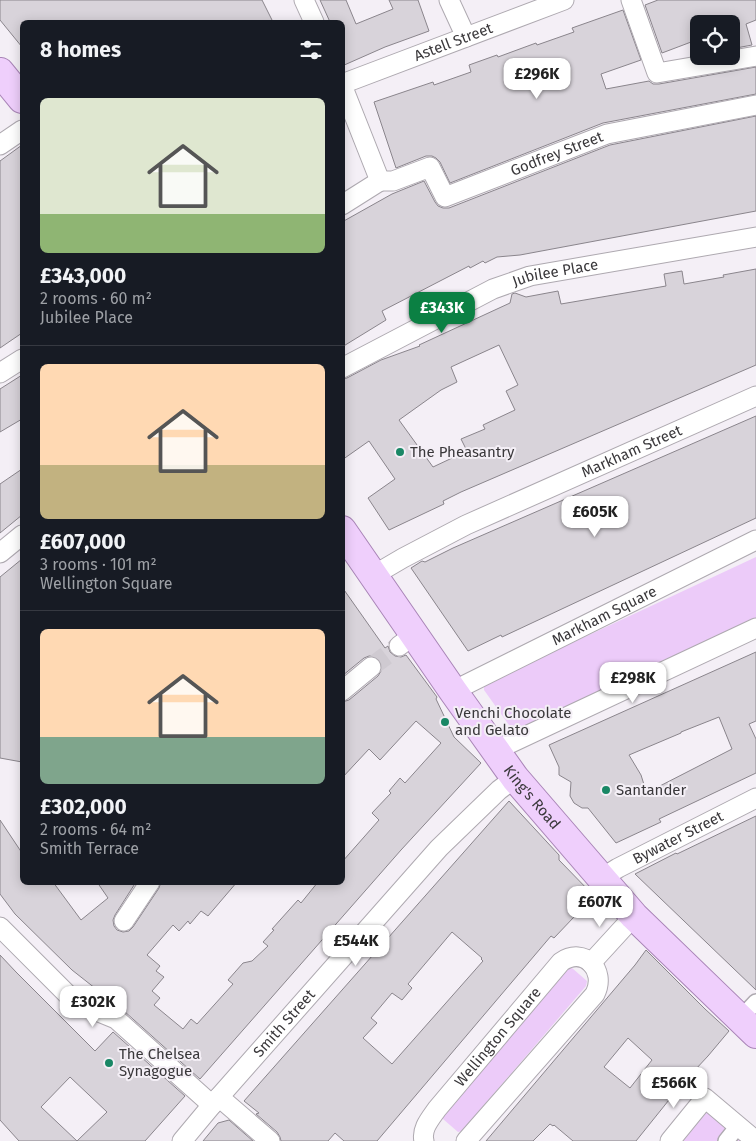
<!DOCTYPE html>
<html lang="en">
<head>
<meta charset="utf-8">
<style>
  :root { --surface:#171b24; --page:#242831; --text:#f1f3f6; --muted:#9ea1a6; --line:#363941; --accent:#0b8043 }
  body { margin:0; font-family:"Fira Sans",sans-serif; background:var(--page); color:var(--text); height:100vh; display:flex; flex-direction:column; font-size:19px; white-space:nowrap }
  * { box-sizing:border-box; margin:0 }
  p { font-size:16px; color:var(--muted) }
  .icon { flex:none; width:28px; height:28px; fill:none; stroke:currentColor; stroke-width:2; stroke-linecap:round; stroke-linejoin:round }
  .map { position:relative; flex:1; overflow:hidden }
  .details { position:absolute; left:20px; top:20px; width:325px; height:865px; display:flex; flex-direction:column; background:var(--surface); border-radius:8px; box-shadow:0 2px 12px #0003 }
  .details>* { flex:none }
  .fabs { position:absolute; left:690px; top:15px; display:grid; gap:10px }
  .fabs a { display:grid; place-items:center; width:50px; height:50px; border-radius:8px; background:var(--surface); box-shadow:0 2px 12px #0003; font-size:25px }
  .price { position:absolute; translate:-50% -42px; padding:0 11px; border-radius:10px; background:#fff; color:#222; font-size:16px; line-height:32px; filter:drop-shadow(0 1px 2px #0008) }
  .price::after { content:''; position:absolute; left:50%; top:30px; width:15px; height:11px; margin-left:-8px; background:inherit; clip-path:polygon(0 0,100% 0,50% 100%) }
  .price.on { background:var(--accent); color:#fff }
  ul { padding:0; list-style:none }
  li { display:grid; align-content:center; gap:10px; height:265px; padding:0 20px }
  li+li { border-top:1px solid var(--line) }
  li span { display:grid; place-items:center; height:155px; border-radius:8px; color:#555 }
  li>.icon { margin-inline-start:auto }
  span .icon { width:90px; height:90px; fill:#fffc; stroke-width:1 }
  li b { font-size:21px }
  h2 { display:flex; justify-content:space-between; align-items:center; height:60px; padding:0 20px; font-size:21px }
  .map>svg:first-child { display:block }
  .green { fill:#eccbf9 }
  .building { fill:#d8d3da; stroke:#8a858c; fill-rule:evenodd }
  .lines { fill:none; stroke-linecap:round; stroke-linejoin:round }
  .minor-tunnel { stroke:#cfcad1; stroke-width:19; stroke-dasharray:19 9; stroke-linecap:butt }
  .pedestrian-casing { stroke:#aea9b0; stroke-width:18 }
  .minor-casing { stroke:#aea9b0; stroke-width:21 }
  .primary-casing { stroke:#a985b7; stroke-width:30 }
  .pedestrian { stroke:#fff; stroke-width:15 }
  .minor { stroke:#fff; stroke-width:19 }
  .primary { stroke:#efcffc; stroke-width:28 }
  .poi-dot { fill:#198765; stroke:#f4eff6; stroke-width:2 }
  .labels { text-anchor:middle; stroke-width:4; stroke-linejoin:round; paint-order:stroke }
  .street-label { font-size:15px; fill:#3a383b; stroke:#f4eff6 }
  .poi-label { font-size:15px; fill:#3a383b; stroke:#f4eff6; text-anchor:start }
</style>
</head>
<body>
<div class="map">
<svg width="756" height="1141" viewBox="0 0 756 1141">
  <rect width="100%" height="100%" fill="#f4eff6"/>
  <!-- green -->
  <path class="green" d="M756,557v65l-242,110 -30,-42v-3l4,-5z
    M570,968h2l15,13 -1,5 -124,145 -4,1 -15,-13 -1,-2 125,-148z
    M707,1112l35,29h-59z"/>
  <!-- building -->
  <path class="building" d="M0,0h262l11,22h-251v25l-22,-27z
    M320,0h26l10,24 37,-15 -4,-9h29l11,31 -44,16 -43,19v-44h-12z
    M658,0h98v20l-10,4 6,21 -21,4v-25h-32v15l-37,14 -17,-48z
    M623,10l18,50 -40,14 5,15 43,-8 4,3h6l97,-17v27l-153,29 -153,60 -10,-21 -4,-4 -4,-2h-6l-30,12 -22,-66 59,-20 1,3 37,-13 -2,-7 28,-10 1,2 38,-14 1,2 37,-13 -2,-4z
    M756,116v95l-236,44 -23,2 -12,6 -2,-2 -13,7 -1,-2 -87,45 4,9 -44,27v-125l50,-28 32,-13 11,21 3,4 5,2h6l161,-63z
    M22,145v188l-22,15v-187z
    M756,269v96l-295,127 -18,9 1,3 -55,26 -21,-32 27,-19 -26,-38 -27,19v-81l5,-1 34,-18 39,-14 -1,-1 91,-42 2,-9 3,-1 11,4 32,-6 3,13 105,-18 -2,-12 18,-3 2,13 40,-7 -1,-2zM499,345l19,40 -12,6 9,19 -32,15 2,4 -24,10 6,12 -34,16 -34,-47 42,-30 16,-8 -6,-15z
    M22,375v44l-22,13v-43z
    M756,416v102l-254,119 -1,-2 -33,16 -57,-83 11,-7 3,1 28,-14z
    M22,469v46l-22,18v-49z
    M22,559v203l-22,-4v-181z
    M342,587l43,61 3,-2 2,6 5,4 6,1 5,-2 31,42 -1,2 18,38 27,26 -80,87 -201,229 -76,-68 -52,-41 -57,-56 -15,-20v-74l22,33v29h31l28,38 27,-22 -11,-16h39l-21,33 -2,5 1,6 3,4 6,2 6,-1 4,-4 26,-39 2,-6h76l-29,34 -7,-5 -11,13 -2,-3 -9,10 -6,-6 -26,30 13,11 -4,5 8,6 -12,14 8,7 -6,7 29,24 8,-10 6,5 36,-40 -5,-4 15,-17 9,-2 16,-15 -5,-4 11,-12 -2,-1 26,-29 3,3 17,-21h24v-20l37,-42 -7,-7 19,-20 -2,-2 11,-13 5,5 36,-40 -25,-22 -36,39 -11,-11 -27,29v-76l7,-2 29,-24 3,-5 1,-5 -3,-6 -5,-4h-5l-5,2 -22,18z
    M756,652v69l-7,3 7,15v34l-97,46 2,3 -45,21 -28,-35h-6l-8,-5 -4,-7 1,-14 -12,-7v-8l-10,-22zM719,717l13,32 -78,40 -1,-2 -7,4 -5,-16 -12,-20 52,-22v-1z
    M509,801l50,54v5l35,36 -40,42 -3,-2 -174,205h-33l-9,-8 -7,8h-47l-1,-4 -3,-5 -21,-18 3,-1 -15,-12zM452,932l30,26 -1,1 2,2 -91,103 -29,-26 14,-15 -6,-5 21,-25 10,7 10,-12 -4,-4z
    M756,816v174l-121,-116 41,-21 1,1z
    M646,950l59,59 24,22 -21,25 -27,29 -45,56h-63l-19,-16 -1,1 -3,-2 -17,17h-47l149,-176zM628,1038l24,22 -22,28 -26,-21z
    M0,955l16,17 79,79 18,-19 72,64 -40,45h-68l30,-29 -37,-35 -29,30 36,34h-58l-19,-21z
    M229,1120l24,21h-50l15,-18z"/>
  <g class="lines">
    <!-- minor-tunnel -->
    <path class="minor-tunnel" d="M371,667l28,-21"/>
    <defs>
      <path id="pedestrian" d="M740,1019l16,-17
        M726,1141l12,-15"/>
      <g id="minor">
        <path d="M304,0l10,22"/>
        <path d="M449,0l17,37"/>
        <path d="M631,0l26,73 99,-17"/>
        <path id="s1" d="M342,84l222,-84"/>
        <path d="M342,85l38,96"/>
        <path d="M0,145l22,-15"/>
        <path id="s2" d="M380,181h13l37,-14 15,30 162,-63 149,-29"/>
        <path d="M342,205l38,-24"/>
        <path id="s3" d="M342,368l151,-79 37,-13 226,-39"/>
        <path d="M0,373l22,-14"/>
        <path d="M0,553l22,-18"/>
        <path id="s4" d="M374,575l29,-17 63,-33 290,-129"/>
        <path d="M399,646l15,-11"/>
        <path d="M342,691l29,-24"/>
        <path id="s5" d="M453,691l303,-151"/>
        <path d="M496,750l260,-122"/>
        <path id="s6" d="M602,878l16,-10 138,-70"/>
        <path d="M124,921l26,-39"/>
        <path d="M0,927l67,67 27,16 22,9 96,86"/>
        <path d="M591,963l43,-47"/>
        <path d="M219,1097l51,44"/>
        <path id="s7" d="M182,1141l30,-36 227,-257 60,-58 16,-12"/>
        <path id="s8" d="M424,1141c-3,-12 6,-22 13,-32l124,-147c23,-16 46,8 34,32l-129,147"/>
        <path d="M670,1141l35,-43 51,43"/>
      </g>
      <g id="primary">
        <path d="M0,72l22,27"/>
        <path id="s9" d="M342,530l111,161 62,87 119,138 122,118"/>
      </g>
    </defs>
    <!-- pedestrian casing -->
    <use href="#pedestrian" class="pedestrian-casing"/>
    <!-- minor casing -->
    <use href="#minor" class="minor-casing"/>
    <!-- primary casing -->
    <use href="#primary" class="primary-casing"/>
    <!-- pedestrian -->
    <use href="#pedestrian" class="pedestrian"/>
    <!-- minor -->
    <use href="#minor" class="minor"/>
    <!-- primary -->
    <use href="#primary" class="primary"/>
  </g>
  <!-- markers -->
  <g class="poi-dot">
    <circle cx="400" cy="452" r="5"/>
    <circle cx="445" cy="722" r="5"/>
    <circle cx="606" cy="790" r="5"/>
    <circle cx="109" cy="1063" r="5"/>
  </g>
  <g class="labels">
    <!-- street labels -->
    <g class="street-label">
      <text dy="5" stroke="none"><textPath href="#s1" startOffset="119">Astell Street</textPath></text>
      <text dy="5" stroke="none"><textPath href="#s2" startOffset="206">Godfrey Street</textPath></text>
      <text dy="5" stroke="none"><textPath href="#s3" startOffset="235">Jubilee Place</textPath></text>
      <text dy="5" stroke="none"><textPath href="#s4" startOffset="286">Markham Street</textPath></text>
      <text dy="5" stroke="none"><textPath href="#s5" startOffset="169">Markham Square</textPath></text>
      <text dy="5" stroke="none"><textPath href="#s9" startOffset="328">King's Road</textPath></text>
      <text dy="5" stroke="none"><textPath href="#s6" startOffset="86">Bywater Street</textPath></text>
      <text dy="5" stroke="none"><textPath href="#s7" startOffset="156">Smith Street</textPath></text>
      <text dy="5" stroke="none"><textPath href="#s8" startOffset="130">Wellington Square</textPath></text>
    </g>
    <!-- poi labels -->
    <g class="poi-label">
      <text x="410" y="457">The Pheasantry</text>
      <text x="455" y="718">Venchi Chocolate<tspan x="455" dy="17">and Gelato</tspan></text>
      <text x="616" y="795">Santander</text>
      <text x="119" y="1059">The Chelsea<tspan x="119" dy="17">Synagogue</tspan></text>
    </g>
  </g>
</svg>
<div class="fabs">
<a><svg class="icon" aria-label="locate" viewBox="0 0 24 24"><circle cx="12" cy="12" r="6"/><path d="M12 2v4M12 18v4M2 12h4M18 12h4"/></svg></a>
</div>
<b class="price" style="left:537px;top:100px">£296K</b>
<b class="price on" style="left:442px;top:334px">£343K</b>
<b class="price" style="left:595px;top:538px">£605K</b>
<b class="price" style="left:633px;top:704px">£298K</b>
<b class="price" style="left:600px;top:928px">£607K</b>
<b class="price" style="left:356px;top:967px">£544K</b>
<b class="price" style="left:93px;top:1028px">£302K</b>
<b class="price" style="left:674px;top:1109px">£566K</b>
<section class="details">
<h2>8 homes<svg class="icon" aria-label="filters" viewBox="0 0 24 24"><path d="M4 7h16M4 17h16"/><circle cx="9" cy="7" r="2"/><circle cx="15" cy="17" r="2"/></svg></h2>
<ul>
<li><span style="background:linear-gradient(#dfe7d0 75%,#8fb573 0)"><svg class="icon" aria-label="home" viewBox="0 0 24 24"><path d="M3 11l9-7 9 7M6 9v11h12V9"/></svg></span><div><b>£343,000</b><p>2 rooms · 60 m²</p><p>Jubilee Place</p></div></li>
<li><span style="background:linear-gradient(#ffd9b3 65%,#c2b280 0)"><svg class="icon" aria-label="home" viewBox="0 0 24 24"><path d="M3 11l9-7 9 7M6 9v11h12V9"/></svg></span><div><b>£607,000</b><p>3 rooms · 101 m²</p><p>Wellington Square</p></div></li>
<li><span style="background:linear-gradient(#ffd9b3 70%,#7fa58c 0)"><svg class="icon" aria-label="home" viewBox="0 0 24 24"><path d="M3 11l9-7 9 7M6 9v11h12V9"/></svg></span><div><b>£302,000</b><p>2 rooms · 64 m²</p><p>Smith Terrace</p></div></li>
</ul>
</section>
</div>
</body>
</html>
